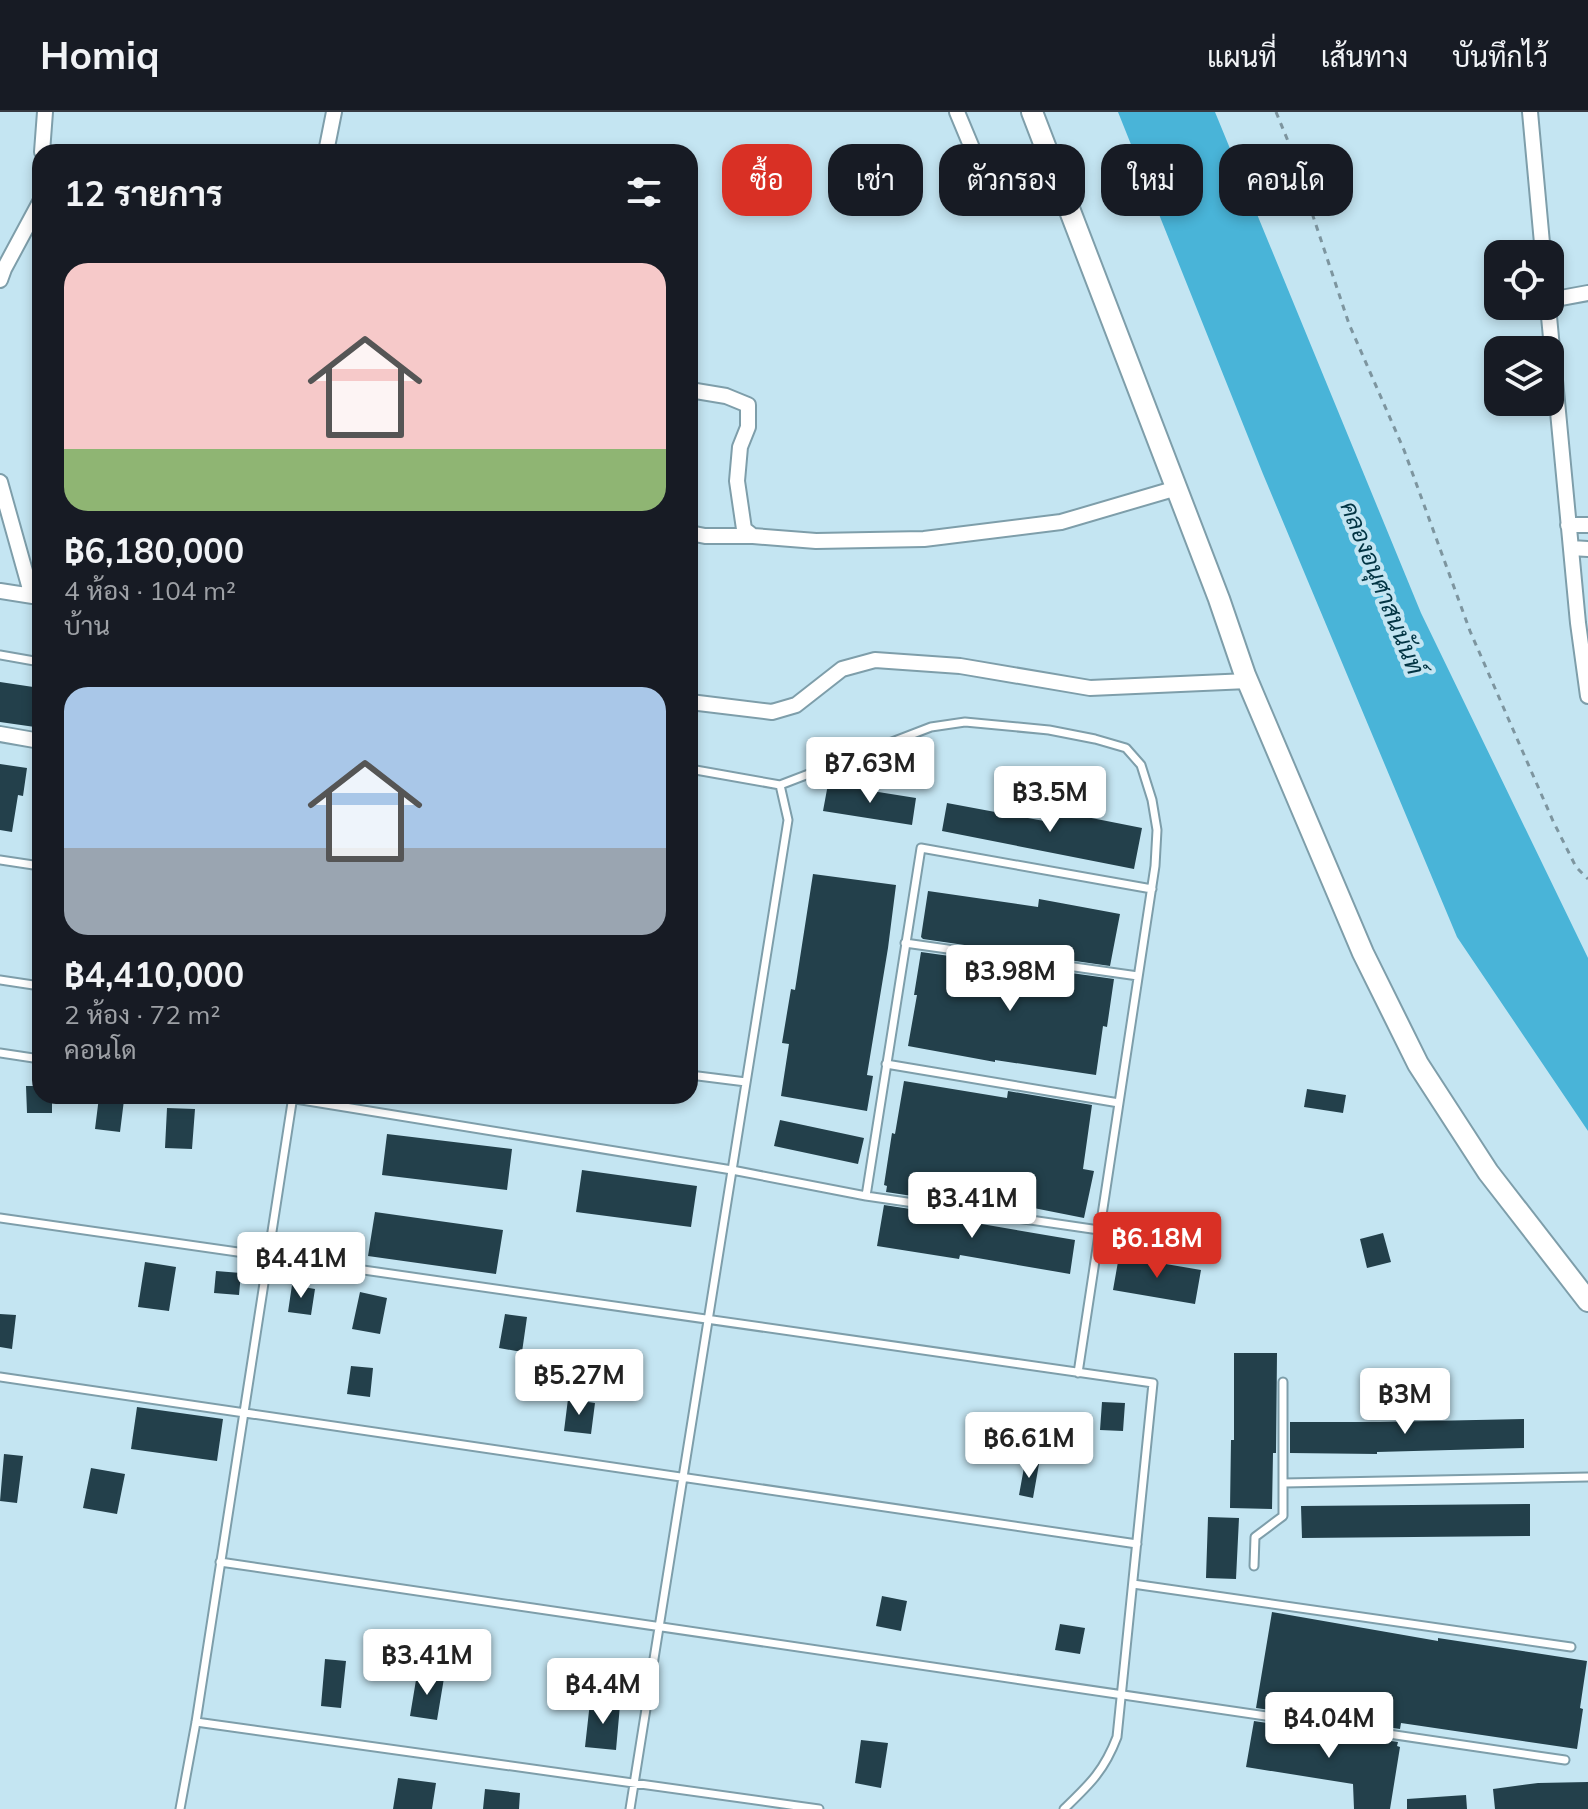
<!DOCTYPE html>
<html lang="th">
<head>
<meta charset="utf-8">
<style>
  :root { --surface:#171b24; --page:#242831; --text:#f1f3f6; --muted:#9ea1a6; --line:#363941; --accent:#d93025 }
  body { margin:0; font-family:Mulish,Sarabun,sans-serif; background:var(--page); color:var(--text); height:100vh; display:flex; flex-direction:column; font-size:30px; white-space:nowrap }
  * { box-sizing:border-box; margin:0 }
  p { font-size:26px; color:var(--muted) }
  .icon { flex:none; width:44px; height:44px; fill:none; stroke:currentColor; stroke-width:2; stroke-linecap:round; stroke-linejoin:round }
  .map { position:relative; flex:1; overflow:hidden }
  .panel { position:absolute; left:32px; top:32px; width:666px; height:960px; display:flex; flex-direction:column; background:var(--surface); border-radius:24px; box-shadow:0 4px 12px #0003 }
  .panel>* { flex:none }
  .banner { position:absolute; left:722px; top:32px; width:746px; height:72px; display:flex; gap:16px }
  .buttons { position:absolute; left:1484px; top:128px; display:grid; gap:16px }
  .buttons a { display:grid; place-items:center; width:80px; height:80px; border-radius:16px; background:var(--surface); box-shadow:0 4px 12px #0003; font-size:40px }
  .price { position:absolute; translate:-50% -68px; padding:0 18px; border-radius:8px; background:#fff; color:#222; font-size:26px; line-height:52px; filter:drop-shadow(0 2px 4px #0008) }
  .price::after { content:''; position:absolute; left:50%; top:48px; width:24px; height:18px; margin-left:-12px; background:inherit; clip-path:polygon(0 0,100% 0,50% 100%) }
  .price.selected { background:var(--accent); color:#fff }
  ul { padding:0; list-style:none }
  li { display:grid; align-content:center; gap:16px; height:424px; padding:0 32px }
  li span { display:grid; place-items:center; height:248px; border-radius:24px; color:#555 }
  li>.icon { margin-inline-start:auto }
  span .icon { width:144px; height:144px; fill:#fffc; stroke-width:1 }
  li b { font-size:34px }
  h2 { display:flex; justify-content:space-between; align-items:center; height:96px; padding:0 32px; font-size:34px }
  .chip { padding:0 28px; border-radius:24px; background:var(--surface); box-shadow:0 4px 12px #0003; font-size:28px; line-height:72px }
  .chip.selected { background:var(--accent); color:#fff }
  header { display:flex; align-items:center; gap:48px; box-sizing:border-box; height:112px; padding:0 40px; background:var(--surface); border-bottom:2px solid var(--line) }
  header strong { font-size:38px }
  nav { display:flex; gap:44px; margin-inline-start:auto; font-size:28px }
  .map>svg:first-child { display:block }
  .water { fill:#49b4d8 }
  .building { fill:#23404b }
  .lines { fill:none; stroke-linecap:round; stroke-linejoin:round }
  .service-casing { stroke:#7e9eaa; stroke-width:11 }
  .minor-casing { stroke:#7e9eaa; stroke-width:18 }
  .secondary-casing { stroke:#7e9eaa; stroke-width:24 }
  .path { stroke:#7d959f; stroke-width:3; stroke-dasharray:6 6; stroke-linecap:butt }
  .service { stroke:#fff; stroke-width:7 }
  .minor { stroke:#fff; stroke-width:14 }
  .secondary { stroke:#fff; stroke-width:20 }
  .labels { text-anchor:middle; stroke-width:8; stroke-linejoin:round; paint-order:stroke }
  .water-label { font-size:24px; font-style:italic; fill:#023443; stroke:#c4e5f2 }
</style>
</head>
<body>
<header>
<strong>Homiq</strong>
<nav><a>แผนที่</a><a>เส้นทาง</a><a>บันทึกไว้</a></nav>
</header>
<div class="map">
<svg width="1588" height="1697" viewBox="0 0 1588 1697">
  <rect width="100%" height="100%" fill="#c4e5f2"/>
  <!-- water -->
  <path class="water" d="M1118,0h97l206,501 167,345v173l-131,-194 -194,-463z"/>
  <!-- building -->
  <path class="building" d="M0,570l40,6 -5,39 -35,-5z
    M0,652l27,4 -4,28 -5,-1 -6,37 -12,-2z
    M828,672l88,14 -4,27 -89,-14z
    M947,691l97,18 2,-12 96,19 -8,41 -192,-38z
    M813,762l83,11 -8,63 -21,127 6,1 -6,35 -86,-15 8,-52 -7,-1 9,-54 4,1z
    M928,779l110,16 1,-8 81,15 -10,52 -187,-27 -2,-2z
    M921,840l193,27 -7,48 -4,-1 -7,49 -101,-15v2l-87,-16 9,-51h-3z
    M904,969l103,17 1,-7 84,14 -9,64 11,2 -10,47 -110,-22 -2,9 -86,-13 1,-6 -3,-1 8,-52 3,1z
    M26,974h14v10h12v17h-25z
    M1307,977l39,6 -3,18 -39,-6z
    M99,985l25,3 -4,32 -25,-3z
    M167,996l28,1 -3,40 -27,-1z
    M780,1008l84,18 -6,26 -84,-18z
    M387,1022l125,15 -5,41 -125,-15z
    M582,1058l115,16 -6,41 -115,-15z
    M884,1093l86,13v4l105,18 -5,34 -110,-19 -1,4 -82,-13z
    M375,1100l128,18 -7,44 -128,-18z
    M1383,1121l8,29 -24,6 -7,-29z
    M1119,1144l82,14 -6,34 -82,-14z
    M145,1150l31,5 -7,44 -31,-4z
    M216,1159l25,2 -2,22 -25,-2z
    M292,1173l23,4 -4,26 -23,-3z
    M360,1180l27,6 -7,36 -28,-5z
    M0,1202l16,1 -4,34 -12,-2z
    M505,1202l22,3 -5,35 -23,-4z
    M1234,1241h43l-1,100h-3l-1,56 -42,-1 1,-68h3z
    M351,1254l22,2 -3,29 -23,-3z
    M568,1287l27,4 -4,31 -27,-3z
    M1102,1290l23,1 -2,28 -23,-1z
    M137,1295l86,12 -6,42 -86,-12z
    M1524,1307v29l-147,4v2l-87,-1v-31h90z
    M4,1342l19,2 -6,47 -17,-2z
    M1025,1350l14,2 -6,34 -14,-3z
    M91,1356l34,6 -8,40 -34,-6z
    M1530,1392v32l-228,2 -1,-32z
    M1208,1405l31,1 -3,61 -30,-1z
    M882,1484l25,5 -6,30 -25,-5z
    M1272,1500l166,29v-3l149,23 -7,47 3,1 -6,40 -176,-26 -1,6 -144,-21z
    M1060,1512l25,4 -5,26 -25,-4z
    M325,1547l21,2 -5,47 -20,-2z
    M417,1562l27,4 -7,42 -27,-4z
    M590,1590l30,3 -4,45 -31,-3z
    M1254,1609l144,21 -1,4 3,1 -10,62h-36l-1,-25 -107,-17z
    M861,1628l27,3 -7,45 -26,-5z
    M398,1666l38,5 -4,26h-39z
    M1588,1670v27h-93l-2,-20 45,-6z
    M485,1677l35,4 -1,16h-36z
    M1466,1683l1,14h-60v-10z"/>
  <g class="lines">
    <defs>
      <path id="service" d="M0,543l40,7
        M690,657l90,16 151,-58 34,-5 84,8 46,9 31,9 15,17 11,35 5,30 -2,36 -77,507
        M0,748l40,6
        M905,831l233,33
        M0,868l40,6
        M0,941l40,6
        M886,952l233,39
        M690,963l56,7
        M277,984l455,74 134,26 233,34
        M866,1084l55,-348 231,41
        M0,1106l1153,165 -36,354c-13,34 -27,47 -53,72
        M0,1265l1137,167
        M1284,1371l304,-6
        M220,1450l1345,198
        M1254,1454l1,-29 28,-21v-134
        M1133,1472l438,63
        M196,1610l623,87
        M180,1697l16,-87 97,-626
        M630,1697l158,-989 -8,-35"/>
      <path id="minor" d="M957,0l15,36
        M1530,0l13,142
        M42,40l3,-40
        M326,40l8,-40
        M0,168l4,-11 36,-67
        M1550,188l38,-7
        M1548,194l30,317 10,73
        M690,278l36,6 22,9v22l-8,20 -3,34 7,48 9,7 63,5 108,-2 137,-17 116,-34
        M0,370l32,114
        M1568,413h20
        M690,421l15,3h48
        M1571,436l17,1
        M0,479l39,6
        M690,590l82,10 24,-7 46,-36 33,-9 85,6 130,22 158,-7
        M0,622l40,7"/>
      <path id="secondary" d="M1032,0l187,487 26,76 118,278 55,111 70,108 100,129"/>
    </defs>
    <!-- service casing -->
    <use href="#service" class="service-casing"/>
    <!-- minor casing -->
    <use href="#minor" class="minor-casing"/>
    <!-- secondary casing -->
    <use href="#secondary" class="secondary-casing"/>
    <!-- path -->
    <path class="path" d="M1276,0l12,29 61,183 55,126 66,181 83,190 23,46 12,12"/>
    <!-- service -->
    <use href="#service" class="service"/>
    <!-- minor -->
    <use href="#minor" class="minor"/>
    <!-- secondary -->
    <use href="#secondary" class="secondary"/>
  </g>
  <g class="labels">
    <!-- water labels -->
    <g class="water-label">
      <text transform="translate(1382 476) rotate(68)" y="8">คลองอนุศาสนนันท์</text>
    </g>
  </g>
</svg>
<div class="buttons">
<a><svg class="icon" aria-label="locate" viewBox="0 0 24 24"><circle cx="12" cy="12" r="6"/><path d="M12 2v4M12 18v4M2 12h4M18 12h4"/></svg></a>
<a><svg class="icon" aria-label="layers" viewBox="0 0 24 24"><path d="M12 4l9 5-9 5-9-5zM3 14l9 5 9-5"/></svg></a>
</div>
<b class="price" style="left:870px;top:693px">฿7.63M</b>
<b class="price" style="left:1050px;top:722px">฿3.5M</b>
<b class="price" style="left:1010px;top:901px">฿3.98M</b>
<b class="price" style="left:972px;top:1128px">฿3.41M</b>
<b class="price selected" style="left:1157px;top:1168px">฿6.18M</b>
<b class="price" style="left:301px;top:1188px">฿4.41M</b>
<b class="price" style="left:579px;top:1305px">฿5.27M</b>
<b class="price" style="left:1405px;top:1324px">฿3M</b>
<b class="price" style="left:1029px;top:1368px">฿6.61M</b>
<b class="price" style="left:427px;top:1585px">฿3.41M</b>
<b class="price" style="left:603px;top:1614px">฿4.4M</b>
<b class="price" style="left:1329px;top:1648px">฿4.04M</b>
<div class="banner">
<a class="chip selected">ซื้อ</a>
<a class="chip">เช่า</a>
<a class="chip">ตัวกรอง</a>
<a class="chip">ใหม่</a>
<a class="chip">คอนโด</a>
</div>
<section class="panel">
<h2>12 รายการ<svg class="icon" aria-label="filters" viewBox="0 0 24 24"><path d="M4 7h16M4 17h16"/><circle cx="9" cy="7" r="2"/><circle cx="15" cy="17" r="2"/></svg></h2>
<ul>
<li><span style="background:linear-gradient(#f6c9c9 75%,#8fb573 0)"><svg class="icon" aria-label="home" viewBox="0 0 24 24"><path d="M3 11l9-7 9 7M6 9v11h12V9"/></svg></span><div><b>฿6,180,000</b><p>4 ห้อง · 104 m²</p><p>บ้าน</p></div></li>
<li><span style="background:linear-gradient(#a9c7e8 65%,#9aa5b1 0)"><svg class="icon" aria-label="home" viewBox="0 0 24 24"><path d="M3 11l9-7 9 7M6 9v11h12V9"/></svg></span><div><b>฿4,410,000</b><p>2 ห้อง · 72 m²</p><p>คอนโด</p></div></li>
</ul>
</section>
</div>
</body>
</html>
